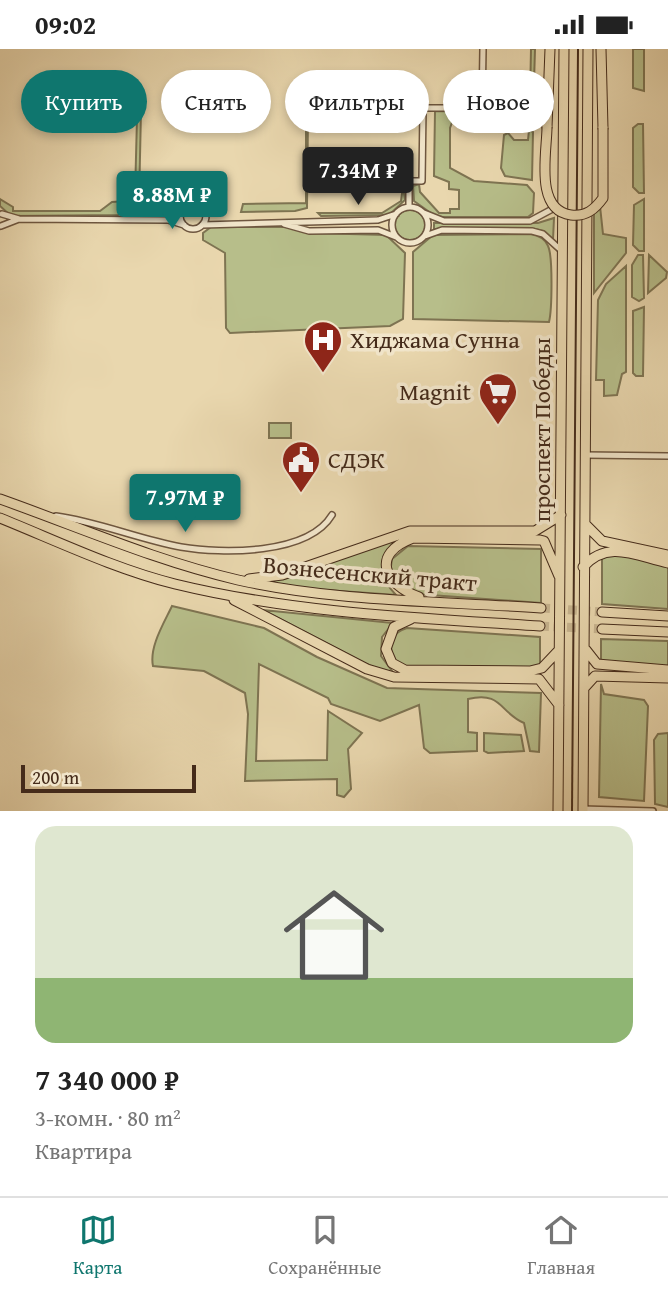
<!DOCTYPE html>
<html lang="ru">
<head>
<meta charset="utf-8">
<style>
  :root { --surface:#fff; --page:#f2f2f2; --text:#222; --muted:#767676; --line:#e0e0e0; --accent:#0f766e }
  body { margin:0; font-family:"Gentium Book Plus",serif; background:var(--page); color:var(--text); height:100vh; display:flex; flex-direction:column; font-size:26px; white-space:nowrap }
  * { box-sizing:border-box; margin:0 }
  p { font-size:23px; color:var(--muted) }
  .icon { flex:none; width:38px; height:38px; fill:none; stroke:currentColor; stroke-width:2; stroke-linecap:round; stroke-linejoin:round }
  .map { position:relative; height:762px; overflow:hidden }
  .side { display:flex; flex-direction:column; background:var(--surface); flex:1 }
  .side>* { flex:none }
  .guide { position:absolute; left:21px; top:21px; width:626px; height:63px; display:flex; gap:14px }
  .scale { position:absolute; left:21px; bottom:18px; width:175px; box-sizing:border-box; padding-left:7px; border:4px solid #452b1a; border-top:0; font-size:19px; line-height:24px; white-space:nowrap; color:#452b1a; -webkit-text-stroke:5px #f1e5ca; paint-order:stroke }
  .price { position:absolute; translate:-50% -60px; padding:0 16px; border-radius:7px; background:var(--accent); color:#fff; font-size:23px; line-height:46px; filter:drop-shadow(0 2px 4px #0008) }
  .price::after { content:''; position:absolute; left:50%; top:42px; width:21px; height:16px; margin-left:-10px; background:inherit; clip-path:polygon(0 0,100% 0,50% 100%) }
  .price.current { background:#222; color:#fff }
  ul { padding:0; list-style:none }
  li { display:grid; align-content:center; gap:14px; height:371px; padding:0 35px }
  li+li { border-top:2px solid var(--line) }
  li span { display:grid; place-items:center; height:217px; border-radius:21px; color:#555 }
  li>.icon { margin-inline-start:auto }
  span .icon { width:126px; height:126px; fill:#fffc; stroke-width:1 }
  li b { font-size:30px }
  .chip { padding:0 24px; border-radius:32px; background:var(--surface); box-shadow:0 4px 10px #0003; font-size:24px; line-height:63px }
  .chip.current { background:var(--accent); color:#fff }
  .status { display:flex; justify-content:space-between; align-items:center; height:49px; padding:0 35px; background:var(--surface); direction:ltr }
  .status svg { height:19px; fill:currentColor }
  .menu { display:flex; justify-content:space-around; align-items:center; height:98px; border-top:2px solid var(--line); background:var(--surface); font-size:19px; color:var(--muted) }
  .menu a { display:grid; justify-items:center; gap:4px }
  .menu .current { color:var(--accent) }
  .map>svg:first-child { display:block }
  .green { fill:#b7be8a; stroke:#7e7452; stroke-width:2 }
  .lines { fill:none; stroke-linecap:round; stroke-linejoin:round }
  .primary-tunnel { stroke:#c8b590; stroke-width:9; stroke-dasharray:9 4.5; stroke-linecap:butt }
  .street-casing { stroke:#6e563f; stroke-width:8 }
  .primary-casing { stroke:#452b1a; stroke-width:11 }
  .street { stroke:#f1e5ca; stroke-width:5 }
  .primary { stroke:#e9d7ae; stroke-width:9 }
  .tram { stroke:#452b1a; stroke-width:2 }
  .primary-bridge-casing { stroke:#452b1a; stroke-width:11; stroke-linecap:butt }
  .primary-bridge { stroke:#e9d7ae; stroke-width:9 }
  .labels { text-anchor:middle; stroke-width:7; stroke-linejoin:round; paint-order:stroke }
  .poi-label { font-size:24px; fill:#452b1a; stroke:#f1e5ca; text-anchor:start }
  .street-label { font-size:24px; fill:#452b1a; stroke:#f1e5ca }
</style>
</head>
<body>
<div class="status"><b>09:02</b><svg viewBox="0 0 49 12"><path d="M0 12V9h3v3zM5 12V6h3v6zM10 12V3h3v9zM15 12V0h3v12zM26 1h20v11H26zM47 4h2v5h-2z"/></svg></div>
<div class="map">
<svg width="668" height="762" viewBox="0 0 668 762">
  <rect width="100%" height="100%" fill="#e9d7ae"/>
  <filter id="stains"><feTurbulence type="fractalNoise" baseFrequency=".00286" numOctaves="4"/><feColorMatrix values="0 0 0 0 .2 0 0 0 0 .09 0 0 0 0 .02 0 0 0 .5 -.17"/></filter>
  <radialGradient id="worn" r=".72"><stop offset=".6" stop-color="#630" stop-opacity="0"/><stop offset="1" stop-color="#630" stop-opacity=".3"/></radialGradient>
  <!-- green -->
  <path class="green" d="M531,0h4l-2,67 -5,6 -26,3 -1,-13 14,-1 8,-11 7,-1z
    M633,0h11v42l-11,-3z
    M133,62h8l-2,91 -4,-6 2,-78z
    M435,62l62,1v14h-4v-6h-40l-3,8v40l24,13 53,4 7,8 -1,20 -5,4h-85l-8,-1 -21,-15 -1,-15 6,-2 1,8 19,21h11v-4h9v-19l-10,-1v-7l-15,-6z
    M302,63l6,3 -1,93 -12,3 -54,1 2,-8 63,-1v-88z
    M638,75h5l1,69h-5l-6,-6v-59z
    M529,81l4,2 -1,48 -27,-4 -4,-8 3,-33 4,-2 6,7h14z
    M403,137l2,14 -16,15 -68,1 -3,-3h64l19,-12z
    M182,142l-1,13 -9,11 -33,1 -6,-5v-8l5,5 35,-2z
    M0,150l13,8v4h87l12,-9 14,-1 -3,11 -5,3 -107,1 -11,-10z
    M644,150v52h-5l-6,-6 1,-40z
    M600,157l3,28 23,4v15l-32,40v-81z
    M395 176a15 15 0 1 1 30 0a15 15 0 1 1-30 0Z
    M554,169l-1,22 -9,-9 -13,-3 -97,1v-6h104z
    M211,178h78l24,6 73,2 19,18 -2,66 -13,7 -160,7 -4,-5 -1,-75 -22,-13v-7z
    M433,186l97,-1c7,1 15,4 18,12 5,10 4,64 1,76l-136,-3v-67z
    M638,206h5l1,43 -5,3 -7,-4v-32z
    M649,206l18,17 -1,6 -18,15z
    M626,217v106l-4,2 -5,21 -13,1v-16h-8l2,-80 8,-16z
    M644,258l-1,69h-7l-3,-3v-62z
    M269,374h22v15h-22z
    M398,489c-19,17 -20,39 -2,57l-98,-7 -39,-6 29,-4z
    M408,497l133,3v54l-139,-10 -12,-20 2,-14z
    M609,504l59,12v44l-66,-5v-47z
    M172,557l92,22 53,29 70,31 154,5 -2,59 -9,-1 -6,-28c-25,-11 -22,-32 -56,-24v33l9,1v18l-47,2 -6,-5 -5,-43 -39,16 -49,-17 -3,-6 -69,-34 -3,97 71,-1 1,-49 34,22 -14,16 3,40 -7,8 -7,-2v-16l-92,2 3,-67 -3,-21 -41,-22 -51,-5c-4,-19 11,-43 19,-60z
    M263,561l130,13 -11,14 -1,19 14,19 -29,-11z
    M407,579l133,9v28l-8,4 -126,-1 -13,-8c-4,-16 -3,-27 14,-32z
    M601,590l67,2v27l-67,-5z
    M601,635l3,10 40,6 4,6 -4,95 -45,-4z
    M484,684l37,2 3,16 -36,2 -4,-2z
    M668,684v74l-13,-3 -1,-64 4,-6z"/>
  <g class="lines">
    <!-- primary-tunnel -->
    <path class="primary-tunnel" d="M541,559l61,4
      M540,577l62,3"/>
    <defs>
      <path id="street" d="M180 167a13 13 0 1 1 26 0a13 13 0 1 1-26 0Z
        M392 176a18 18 0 1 1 36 0a18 18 0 1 1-36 0Z
        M409,158v-26h13l1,-73h59l1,-59
        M424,164l20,8h86l28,-15
        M2,165l17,5 149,1 16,5
        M284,175l25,7 69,-1 18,7
        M202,176l176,-5 18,-6
        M1,177l18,-7
        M425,187l17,-6 90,1 11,3 20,18
        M585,406l83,1
        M56,467c43,6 82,23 125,31 41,7 127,8 151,-32
        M583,760l70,2"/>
      <path id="primary" d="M601,0l2,79
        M547,78l3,-78
        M0,450c79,28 156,62 238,81 98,22 202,21 303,28
        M0,469c57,23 115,51 175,66 119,29 243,34 365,42
        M585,475l17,17 66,14
        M583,518c25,-28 53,-11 85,-4
        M249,530l33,-4 128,-44h125l26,-16
        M419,548c-35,-13 -49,-43 -6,-59l127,2 4,1 15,35
        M234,551l133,69 27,8 145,2 20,26
        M602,563l66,4
        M411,570l-17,8 -8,22 6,14 13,7 125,1 12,-3 17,-18
        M602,580l66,3
        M586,601l11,14 71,6
        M585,638l10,-11 73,2
        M558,762l6,-762
        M583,762l5,-762"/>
    </defs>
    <!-- street casing -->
    <use href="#street" class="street-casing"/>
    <!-- primary casing -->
    <use href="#primary" class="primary-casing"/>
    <!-- street -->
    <use href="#street" class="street"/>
    <!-- primary -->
    <use href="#primary" class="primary"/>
    <!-- tram -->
    <path class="tram" d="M572,762l6,-762"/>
    <defs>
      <path id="primary-bridge" d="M547,78c0,25 -13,83 24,88 15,2 24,-6 32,-17v-70"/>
    </defs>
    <!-- primary-bridge casing -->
    <use href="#primary-bridge" class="primary-bridge-casing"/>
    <!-- primary-bridge -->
    <use href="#primary-bridge" class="primary-bridge"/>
  </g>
  <!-- icons -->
  <defs>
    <symbol id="hospital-pin" viewBox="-11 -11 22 30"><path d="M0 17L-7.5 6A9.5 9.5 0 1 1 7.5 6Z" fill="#8f2418" stroke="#f1e5ca"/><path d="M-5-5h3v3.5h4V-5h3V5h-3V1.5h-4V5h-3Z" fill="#fff"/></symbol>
    <symbol id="supermarket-pin" viewBox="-11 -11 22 30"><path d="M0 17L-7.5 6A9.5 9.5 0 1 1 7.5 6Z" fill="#8f2418" stroke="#f1e5ca"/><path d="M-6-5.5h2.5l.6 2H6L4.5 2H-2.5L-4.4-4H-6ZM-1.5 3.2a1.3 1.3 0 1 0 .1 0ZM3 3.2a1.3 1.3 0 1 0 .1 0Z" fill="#fff"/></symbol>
    <symbol id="civic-pin" viewBox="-11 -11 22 30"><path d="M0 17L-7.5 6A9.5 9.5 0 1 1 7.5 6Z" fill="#8f2418" stroke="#f1e5ca"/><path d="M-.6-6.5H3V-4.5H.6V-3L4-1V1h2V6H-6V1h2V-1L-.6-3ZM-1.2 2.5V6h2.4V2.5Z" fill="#fff"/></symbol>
  </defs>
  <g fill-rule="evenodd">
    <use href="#hospital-pin" x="301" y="269" width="44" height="60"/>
    <use href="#supermarket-pin" x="476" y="321" width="44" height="60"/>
    <use href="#civic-pin" x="279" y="389" width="44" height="60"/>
  </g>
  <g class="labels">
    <!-- poi labels -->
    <g class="poi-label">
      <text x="350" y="299">Хиджама Сунна</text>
      <text x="471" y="351" text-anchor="end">Magnit</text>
      <text x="328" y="419">СДЭК</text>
    </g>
    <!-- street labels -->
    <g class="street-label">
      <text transform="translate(542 381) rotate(-90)" y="8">проспект Победы</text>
      <text transform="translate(370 525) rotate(5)" y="8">Вознесенский тракт</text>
    </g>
  </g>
  <rect width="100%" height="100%" filter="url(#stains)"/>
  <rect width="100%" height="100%" fill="url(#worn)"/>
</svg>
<div class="scale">200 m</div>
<b class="price current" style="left:358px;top:158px">7.34M ₽</b>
<b class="price" style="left:172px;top:182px">8.88M ₽</b>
<b class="price" style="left:185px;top:485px">7.97M ₽</b>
<div class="guide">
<a class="chip current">Купить</a>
<a class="chip">Снять</a>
<a class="chip">Фильтры</a>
<a class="chip">Новое</a>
</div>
</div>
<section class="side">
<ul>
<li><span style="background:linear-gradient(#dfe7d0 70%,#8fb573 0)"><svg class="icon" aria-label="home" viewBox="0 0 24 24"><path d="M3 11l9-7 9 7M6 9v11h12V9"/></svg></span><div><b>7 340 000 ₽</b><p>3-комн. · 80 m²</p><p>Квартира</p></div></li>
</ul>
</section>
<nav class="menu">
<a class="current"><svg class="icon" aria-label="map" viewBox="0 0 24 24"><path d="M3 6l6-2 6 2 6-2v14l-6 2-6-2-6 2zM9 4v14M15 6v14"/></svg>Карта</a>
<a><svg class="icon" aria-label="saved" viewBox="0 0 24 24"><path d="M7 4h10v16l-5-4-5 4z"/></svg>Сохранённые</a>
<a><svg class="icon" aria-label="home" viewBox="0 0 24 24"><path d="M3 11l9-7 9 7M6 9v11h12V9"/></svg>Главная</a>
</nav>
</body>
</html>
